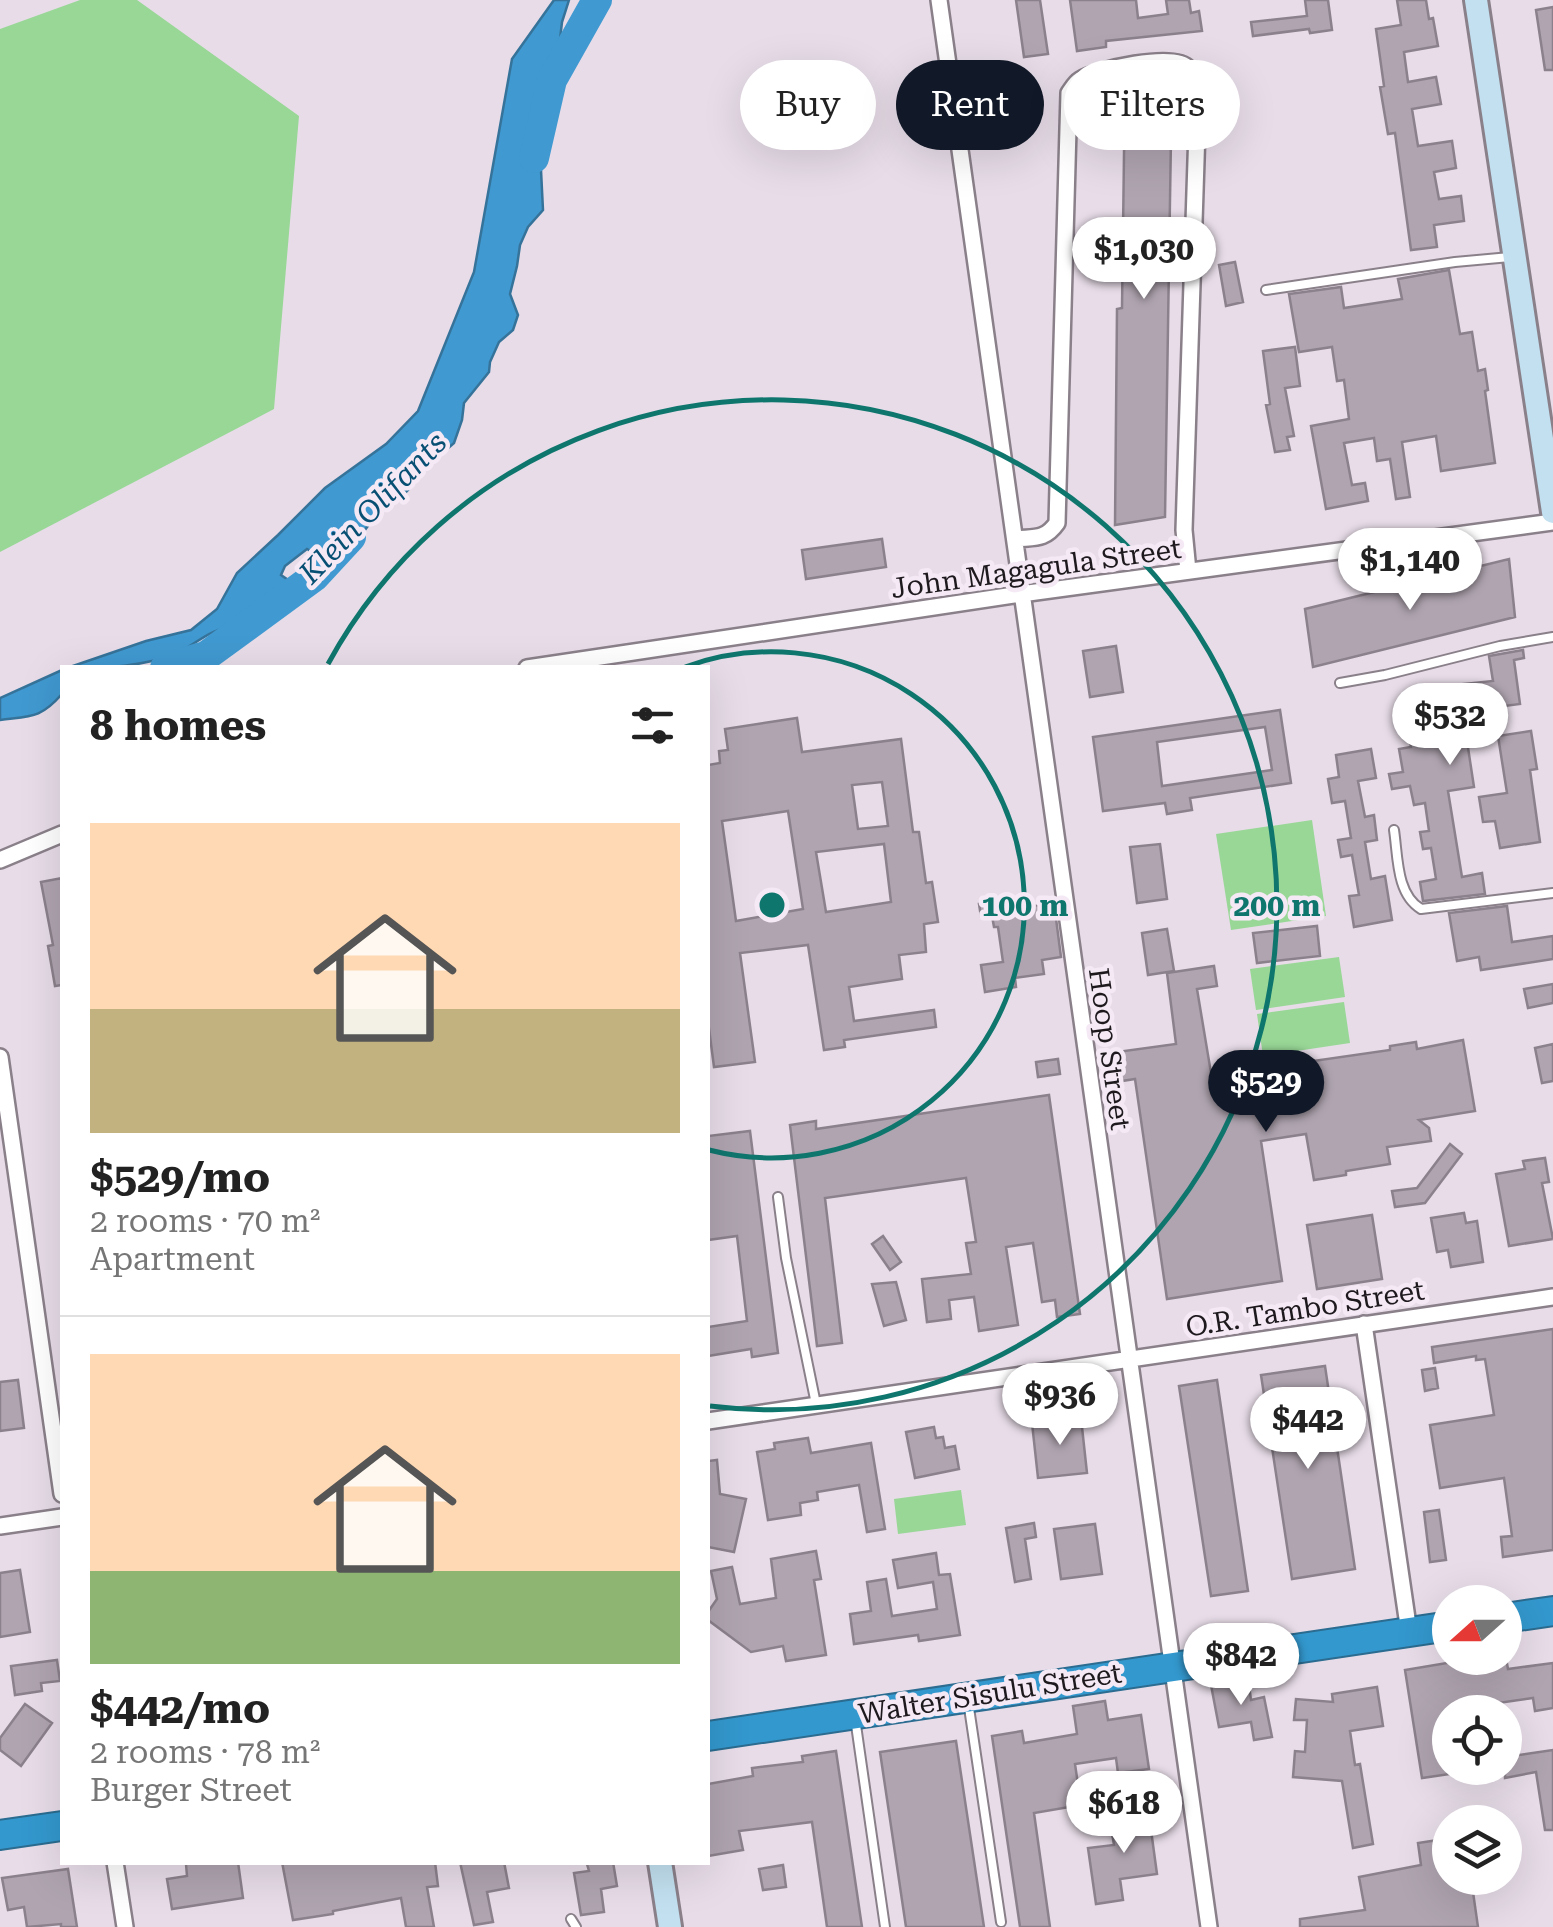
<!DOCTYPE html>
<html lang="en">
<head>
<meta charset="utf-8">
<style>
  :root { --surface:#fff; --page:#f2f2f2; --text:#222; --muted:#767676; --line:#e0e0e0; --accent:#111827 }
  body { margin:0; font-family:"Roboto Serif",serif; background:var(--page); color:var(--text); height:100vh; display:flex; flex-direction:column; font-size:38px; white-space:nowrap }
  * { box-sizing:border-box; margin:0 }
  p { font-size:32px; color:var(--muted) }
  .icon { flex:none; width:55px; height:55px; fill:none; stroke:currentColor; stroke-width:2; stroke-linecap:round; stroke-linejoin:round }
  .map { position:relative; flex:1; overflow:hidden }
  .side { position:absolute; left:60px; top:665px; width:650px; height:1200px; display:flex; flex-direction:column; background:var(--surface); border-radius:0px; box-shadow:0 10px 40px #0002 }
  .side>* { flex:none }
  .banner { position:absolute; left:740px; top:60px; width:662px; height:90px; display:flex; gap:20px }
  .needle { width:65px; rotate:249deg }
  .fabs { position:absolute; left:1432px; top:1585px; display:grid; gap:20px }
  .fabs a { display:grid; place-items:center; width:90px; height:90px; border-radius:50%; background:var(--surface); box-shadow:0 10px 40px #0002; font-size:50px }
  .price { position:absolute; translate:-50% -85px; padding:0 22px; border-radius:35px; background:#fff; color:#222; font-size:32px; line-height:65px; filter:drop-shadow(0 2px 5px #0008) }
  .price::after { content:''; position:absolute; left:50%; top:60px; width:30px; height:22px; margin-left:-15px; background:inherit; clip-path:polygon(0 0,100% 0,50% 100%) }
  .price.on { background:var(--accent); color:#fff }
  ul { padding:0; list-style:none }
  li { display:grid; align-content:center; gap:20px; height:530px; padding:0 30px }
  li+li { border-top:2px solid var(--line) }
  li span { display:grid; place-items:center; height:310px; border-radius:0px; color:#555 }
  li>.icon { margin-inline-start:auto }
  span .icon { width:180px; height:180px; fill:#fffc; stroke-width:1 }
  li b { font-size:42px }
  h2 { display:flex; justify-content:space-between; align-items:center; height:120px; padding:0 30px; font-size:42px }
  .chip { padding:0 35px; border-radius:45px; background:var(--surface); box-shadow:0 10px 40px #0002; font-size:35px; line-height:90px }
  .chip.on { background:var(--accent); color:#fff }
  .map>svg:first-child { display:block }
  .green { fill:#98d796 }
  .water { fill:#4099d0; stroke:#36739a; stroke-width:2.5 }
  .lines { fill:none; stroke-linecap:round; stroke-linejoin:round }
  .river { stroke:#4099d0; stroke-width:30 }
  .building { fill:#afa4b0; stroke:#8b818c; stroke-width:2.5; fill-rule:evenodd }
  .lane-casing { stroke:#8a808a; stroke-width:12 }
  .street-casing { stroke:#8a808a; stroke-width:20 }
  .secondary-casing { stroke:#8a808a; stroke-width:28 }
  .highway-casing { stroke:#2b6c90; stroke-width:32 }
  .lane { stroke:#fff; stroke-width:8 }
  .street { stroke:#fff; stroke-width:15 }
  .secondary { stroke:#c2e0f0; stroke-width:22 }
  .highway { stroke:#3398ce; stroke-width:28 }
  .ring { fill:none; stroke:#0f766e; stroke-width:5 }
  .labels { text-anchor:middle; stroke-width:9; stroke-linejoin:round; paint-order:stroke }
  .street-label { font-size:28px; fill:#1d191d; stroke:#f4e9f5 }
  .water-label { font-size:30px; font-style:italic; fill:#084f74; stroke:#f4e9f5 }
  .centre { fill:#0f766e; stroke:#f4e9f5; stroke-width:5 }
  .ring-label { font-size:30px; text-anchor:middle; font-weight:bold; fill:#0f766e; stroke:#f4e9f5; stroke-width:9; stroke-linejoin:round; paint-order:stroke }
</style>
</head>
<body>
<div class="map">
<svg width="1553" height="1927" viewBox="0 0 1553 1927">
  <rect width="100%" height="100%" fill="#e7dce8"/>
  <!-- green -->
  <path class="green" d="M80,0h57l162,116 -25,293 -274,143v-523z
    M1312,820l14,96 -95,14 -15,-96z
    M1339,957l6,40 -89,13 -6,-41z
    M1344,1002l6,41 -87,13 -6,-42z
    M961,1490l5,35 -68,9 -4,-35z"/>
  <!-- water -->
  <path class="water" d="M554,0h15l-7,22 -3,26 -15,26 -3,96 2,40 -15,17 -8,18 -3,21 -7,28 8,21 -5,15 -14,12 -9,20 -1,10 -25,31 -2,17 -8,23 -41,36 -5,11 -11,11 -14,5 -40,53 -12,7 -13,-2 -2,-10 -9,-5 -22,17 -4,9 13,9 -5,5 -2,13c-10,10 -23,24 -38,26 -8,2 -16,-2 -23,0 -18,3 -33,18 -49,25 -34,14 -71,15 -107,14l76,-26 45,-11 26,-21 20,-36 41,-38 47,-47 61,-44 32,-33 56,-139 38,-213z
    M62,670v24c-22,25 -31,22 -62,26v-22z"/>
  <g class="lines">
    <!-- river -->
    <path class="river" d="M534,158l18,-78 45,-80
      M165,668l41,-12 108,-79 37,-40"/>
  </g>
  <!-- building -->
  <path class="building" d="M1016,0h24l8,54 -24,3z
    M1070,0h66l2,18 30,-4 -2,-14h23l2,13 8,-2 3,20 -96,10v6l-29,4z
    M1305,0h23l4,30 -22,3 -1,-4 -56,7 -2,-14 56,-6z
    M1397,0h29l3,19 4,-1 5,28 -34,6 4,30 28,-5 5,27 -29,5 6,37 34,-5 4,27 -22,4 5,27 22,-3 3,25 -30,4 3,22 -26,3 -16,-117 -7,1 -8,-47 4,-1 -8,-57 25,-4z
    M1553,7v63h-8l-9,-60z
    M1153,73l19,1 -7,443 -50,8 2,-216 5,-1 3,-230z
    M1235,262l8,40 -17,4 -7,-41z
    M1449,270l11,64 12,-2 6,39 7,-2 3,21 -3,1 10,72 -54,8 -5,-35 -34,6 8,55 -14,2 -6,-40 -13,2 -3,-23 -30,5 8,42 13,-2 3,18 -42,8 -15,-83 38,-7 -5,-39 -7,1 -5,-34 -33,5 -10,-58 52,-7 3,21 58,-9 -4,-20z
    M1295,347l5,39 -15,2 9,48 -7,1 3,13 -15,2 -9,-47 4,-1 -7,-53z
    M882,539l4,28 -80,12 -4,-29z
    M1509,559l6,58 -202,50 -8,-58z
    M1116,646l7,46 -33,5 -7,-46z
    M1523,650l1,8 -10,2 6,44 -16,2 1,10 -19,2 -1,-11 -47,6 4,32 25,-4 7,46 -26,4 14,86 20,-4 3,21 -62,7 -3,-19 16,-3 -5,-31 -8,1 -3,-17 9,-1 -4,-28 -11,2 -4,-19 -18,3 -3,-15 14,-2 -4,-23 12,-2 -5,-33 12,-2 -3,-23 78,-8 -4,-25z
    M1280,710l11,73 -101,15 2,12 -25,4 -2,-11 -62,8 -10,-74zM1265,727l7,43 -110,16 -5,-44z
    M797,718l5,34 99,-13 12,93h6l7,51 6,-1 6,40 -14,2 2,28 -27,3 3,24 -53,8 5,34 80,-11 2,17 -92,13 1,7 -21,3 -16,-105 -68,8 15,109 -41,5 -6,-46v-256l12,-2 -1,-12 9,-1 -3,-21zM882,782l6,44 -30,3 -6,-44zM788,811l15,98 -67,12 -14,-100zM884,844l7,58 -65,10 -10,-60z
    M1531,731l6,38 -7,1 10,72 -40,6 -5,-27 -12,1 -4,-25 28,-4 -9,-57z
    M1371,749l5,29 -18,3 7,36 9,-2 3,25 -12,2 6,37 14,-3 7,44 -38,7 -5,-31 10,-1 -7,-40 -11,2 -3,-17 13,-2 -6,-37 -13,2 -4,-24 11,-2 -3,-22z
    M1160,844l7,55 -30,4 -7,-56z
    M62,878v107l-7,1 -7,-40 5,-1 -12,-63z
    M993,903l2,8 59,-8 7,54 -19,3 2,14 -29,4 1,9 -31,5 -4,-27 22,-3 -5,-35h-4l-2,-11 -11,1 -2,-13z
    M1507,906l5,36 41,-6v23l-72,11 -2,-13 -22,4 -8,-48z
    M1317,926l3,30 -63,7 -4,-30z
    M1167,929l7,42 -26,4 -6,-42z
    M1214,966l3,20 -20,3 14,84 19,-2 1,2 159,-23v-4l26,-4 1,7 46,-9 12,71 -56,9 10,8 2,13 -44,6 3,17 -44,7v4l-32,5 -8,-46 -45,7 21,140 -115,18 -32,-220 -13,2 -5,-29 59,-8 -9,-71z
    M1553,984v19l-25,5 -4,-19z
    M1553,1044v37l-11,2 -7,-35z
    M1058,1059l2,15 -22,3 -2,-15z
    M1049,1095l31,219 -23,3 -2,-17 -13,2 -9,-59 -27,4 12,78 -39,6 -5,-34 -25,3 2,19 -24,3 -5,-43 49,-5 -5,-31 10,-1 -10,-64 -141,20 17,145 -25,3 -27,-221 26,-4v8z
    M750,1131l28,222 -26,4 -1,-8 -43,7v-29l39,-6 -10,-85 -29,4v-104z
    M1450,1144l12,10 -37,49 -30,4 -3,-16 25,-3z
    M1545,1158l4,24 -7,1 11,56 -44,7 -13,-72 29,-5 -2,-8z
    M1464,1213l2,10 11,-2 6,41 -32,5 -3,-17 -11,2 -6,-34z
    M1372,1215l10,64 -65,10 -10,-64z
    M883,1236l18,26 -11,8 -18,-26z
    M896,1282l10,38 -22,6 -12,-42z
    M1553,1329v221l-50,7 -2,-20 11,-1 -8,-58 -64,10 -10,-63 64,-10 -9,-56 -9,1v-4l-42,7 -2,-16z
    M1325,1366l30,203 -63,10 -31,-204z
    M1435,1368l3,20 -13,3 -3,-21z
    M18,1380l6,48 -24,3v-49z
    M1217,1380l31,211 -37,5 -32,-210z
    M1081,1418l6,55 -49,5 -6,-55z
    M934,1427l2,11 7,-1 2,11 10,-2 4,23 -44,9 -9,-46z
    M808,1438l3,15 60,-10 14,86 -18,3 -8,-47 -42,7 1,8 -18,3 1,12 -33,5 -11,-68 18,-3 -1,-6z
    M717,1460l3,34 26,5 -12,53 -26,-5v-86z
    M1439,1510l7,50 -16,2 -6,-50z
    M1034,1523l2,14 -11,2 6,40 -16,3 -9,-54z
    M1095,1524l7,50 -41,5 -7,-50z
    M816,1551l5,28 -7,1 12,75 -40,6 -3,-15 -32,6 -43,-32v-8l9,-13 -6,-28 21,-4 8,37 36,-6 -5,-39z
    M936,1553l3,22 11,-1 10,61 -41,6 -1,-6 -64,9 -4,-30 21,-3 -4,-29 19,-3 6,37 45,-7 -4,-27 -35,6 -5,-28z
    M20,1570l10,62 -30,5v-64z
    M1452,1658h54l2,11 45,-6v45l-18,3 -2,-13 -56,8 1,6h-32l4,23v39l-28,4 -17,-108 48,-8z
    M57,1660l3,21 -19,2 1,8 -27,4 -4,-29z
    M1248,1678l3,22 13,-3 8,40 -18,3 -3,-18 -32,5 -8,-42z
    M1377,1687l6,39 -33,5 5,34 5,-1 13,80 -20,4 -11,-67 -49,-4 2,-26 10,1 2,-32h-13l2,-21 37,3 -1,-8z
    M1105,1701l3,19 33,-5 8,54 -31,4 -2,-15 -41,6 6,41 -47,8 16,114h-30l-28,-191 30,-5 2,12 53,-9 -4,-28z
    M25,1704l27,19 -31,43 -21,-16v-12z
    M956,1741l28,186h-78l-26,-175z
    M1553,1750v80h-8l-9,-58 -31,6v-21z
    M836,1751l26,176h-35l-15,-105 -73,9 4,19 -35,6v-72l45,-8 -1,-8 51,-6 -1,-6z
    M1160,1813l3,15 -12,2 6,44 -37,5 3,21 -27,4 -8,-56 26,-3 -4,-24z
    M1438,1840l1,8 11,-2v32h21l7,49h-178v-8l65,-9 -6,-33 62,-12 -3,-22z
    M193,1862h45l5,36 -71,11 -5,-30 20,-3 -1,-12z
    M282,1862h153l3,24 -11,1 7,40h-28l-5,-29 -68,13v3l-40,6z
    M460,1862h44l5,26 -22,4 6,30 -19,3z
    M598,1862h15l4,24 -16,3 3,23 -23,3 -7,-42 15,-2 -2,-7z
    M783,1865l3,22 -23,3 -4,-21z
    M68,1869l9,58h-16v-3l-34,3 -3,-20 -16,3 -6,-32z"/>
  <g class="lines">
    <defs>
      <path id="lane" d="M1266,290l189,-28 55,-5
        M1340,683l45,-8 115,-29 53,-9
        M1394,830c4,26 2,64 27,79l132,-16
        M778,1197l8,61 30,146
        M968,1701l33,221
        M855,1718l30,209
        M571,1919l5,8"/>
      <path id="street" d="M939,0l270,1927
        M1016,539c19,-2 29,1 41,-16l12,-430c3,-4 6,-10 11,-13 15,-10 95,-28 108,-12 7,7 8,21 10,31l-14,431 4,41
        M527,668l494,-74 532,-72
        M0,860l62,-26
        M0,1057l62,437
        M1364,1324l45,308
        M708,1421l845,-124
        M0,1526l62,-9
        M115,1862l10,65"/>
      <path id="secondary" d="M1476,0l77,512
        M660,1862l10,65"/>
      <path id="highway" d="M1505,1618l48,-7
        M708,1736l742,-110
        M0,1835l62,-9"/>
    </defs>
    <!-- lane casing -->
    <use href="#lane" class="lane-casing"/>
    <!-- street casing -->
    <use href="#street" class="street-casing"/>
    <!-- secondary casing -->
    <use href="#secondary" class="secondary-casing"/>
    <!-- highway casing -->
    <use href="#highway" class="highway-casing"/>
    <!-- lane -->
    <use href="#lane" class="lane"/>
    <!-- street -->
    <use href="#street" class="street"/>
    <!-- secondary -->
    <use href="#secondary" class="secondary"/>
    <!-- highway -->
    <use href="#highway" class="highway"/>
  </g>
  <!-- distance rings -->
  <g class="ring">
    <path d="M685 667A253 253 0 1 1 709 1150"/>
    <path d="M328 664A505 505 0 1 1 710 1406"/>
  </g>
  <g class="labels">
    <!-- street labels -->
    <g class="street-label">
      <text transform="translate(1036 568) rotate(-8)" y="10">John Magagula Street</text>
      <text transform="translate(1110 1049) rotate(82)" y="10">Hoop Street</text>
      <text transform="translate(1305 1308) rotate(-9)" y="10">O.R. Tambo Street</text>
      <text transform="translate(990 1693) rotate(-9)" y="10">Walter Sisulu Street</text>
    </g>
    <!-- water labels -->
    <g class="water-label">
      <text transform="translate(373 508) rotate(-46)" y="10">Klein Olifants</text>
    </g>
  </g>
  <circle cx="772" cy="905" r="15" class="centre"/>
  <g class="ring-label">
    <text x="1025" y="916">100 m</text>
    <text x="1277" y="916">200 m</text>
  </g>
</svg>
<div class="fabs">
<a><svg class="needle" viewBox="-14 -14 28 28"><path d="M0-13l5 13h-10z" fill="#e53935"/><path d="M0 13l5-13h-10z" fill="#767676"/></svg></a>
<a><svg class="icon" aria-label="locate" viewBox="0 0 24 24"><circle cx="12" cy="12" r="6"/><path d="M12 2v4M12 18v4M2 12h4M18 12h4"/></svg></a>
<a><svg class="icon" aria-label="layers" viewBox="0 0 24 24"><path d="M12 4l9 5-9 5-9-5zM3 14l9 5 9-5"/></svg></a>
</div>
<b class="price" style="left:1144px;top:302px">$1,030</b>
<b class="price" style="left:1410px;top:613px">$1,140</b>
<b class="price" style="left:1450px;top:768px">$532</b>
<b class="price on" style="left:1266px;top:1135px">$529</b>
<b class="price" style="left:1060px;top:1448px">$936</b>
<b class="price" style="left:1308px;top:1472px">$442</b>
<b class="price" style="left:1241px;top:1708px">$842</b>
<b class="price" style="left:1124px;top:1856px">$618</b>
<div class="banner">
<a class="chip">Buy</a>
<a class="chip on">Rent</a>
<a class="chip">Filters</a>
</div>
<section class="side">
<h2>8 homes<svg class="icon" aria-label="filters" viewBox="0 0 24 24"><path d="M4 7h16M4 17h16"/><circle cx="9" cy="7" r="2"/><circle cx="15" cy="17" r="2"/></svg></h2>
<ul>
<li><span style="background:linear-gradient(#ffd9b3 60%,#c2b280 0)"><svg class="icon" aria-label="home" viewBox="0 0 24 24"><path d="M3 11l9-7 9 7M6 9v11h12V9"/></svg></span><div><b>$529/mo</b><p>2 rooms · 70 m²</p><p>Apartment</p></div></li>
<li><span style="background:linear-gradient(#ffd9b3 70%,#8fb573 0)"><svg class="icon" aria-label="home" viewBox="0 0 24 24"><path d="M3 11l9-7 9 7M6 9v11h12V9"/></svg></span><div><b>$442/mo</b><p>2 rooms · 78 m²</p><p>Burger Street</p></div></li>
</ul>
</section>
</div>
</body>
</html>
